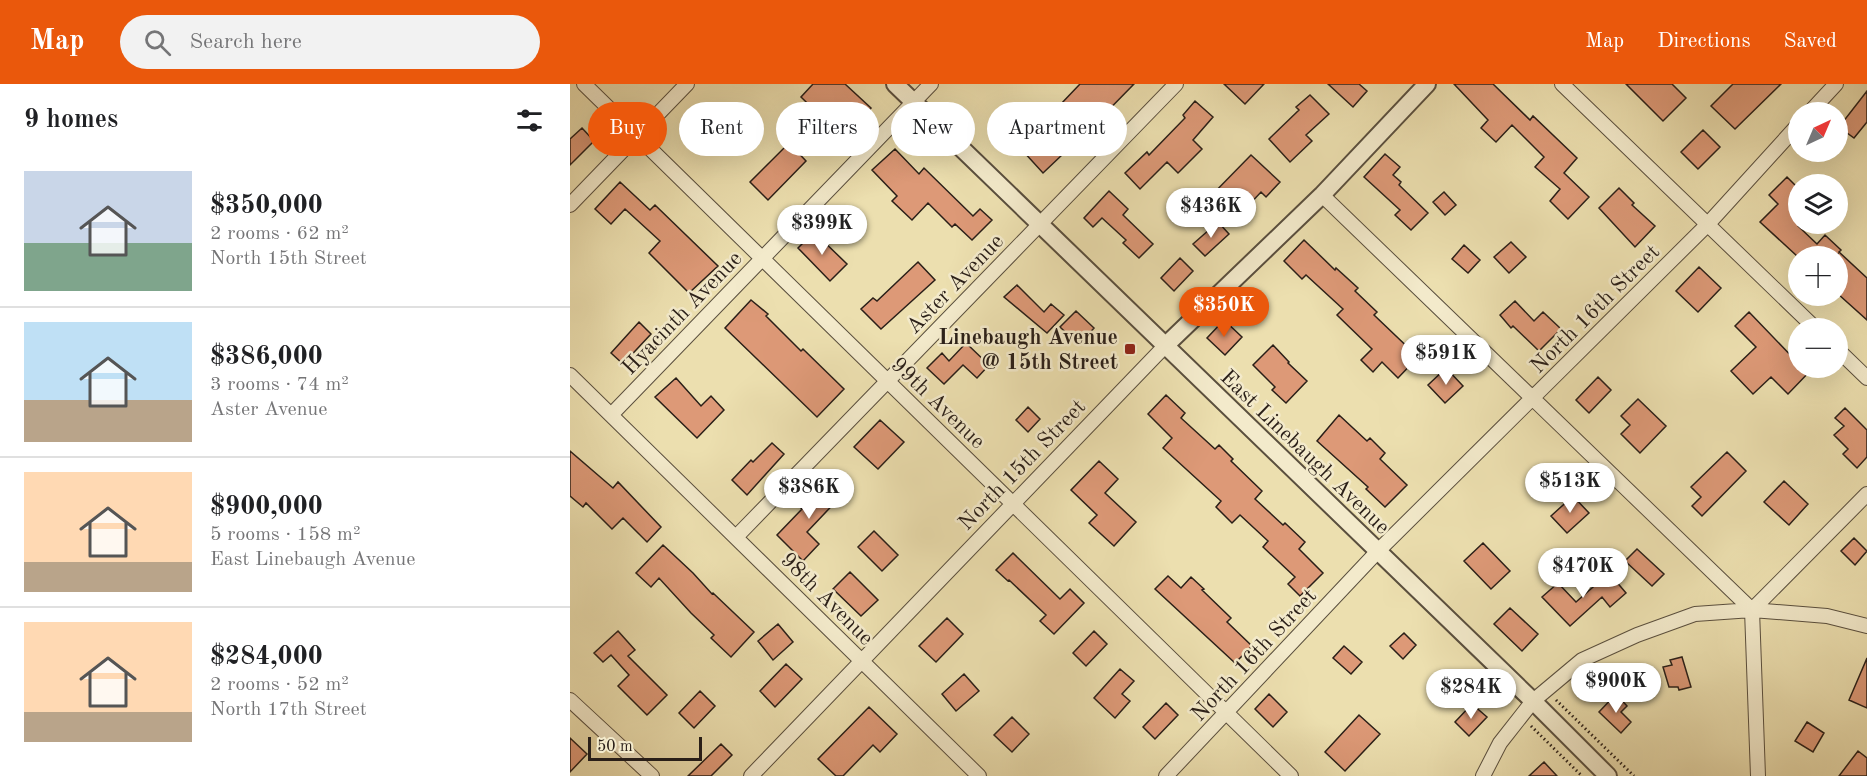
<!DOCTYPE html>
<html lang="en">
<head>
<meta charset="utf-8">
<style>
  :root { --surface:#fff; --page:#f2f2f2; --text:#202124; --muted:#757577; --line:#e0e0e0; --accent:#ea580c }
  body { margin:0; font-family:"Old Standard TT",serif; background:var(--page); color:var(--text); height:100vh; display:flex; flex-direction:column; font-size:22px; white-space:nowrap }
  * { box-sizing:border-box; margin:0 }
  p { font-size:20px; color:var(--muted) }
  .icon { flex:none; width:33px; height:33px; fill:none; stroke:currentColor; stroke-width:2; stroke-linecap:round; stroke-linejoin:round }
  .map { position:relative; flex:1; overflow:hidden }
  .details { display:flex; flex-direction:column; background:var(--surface); width:570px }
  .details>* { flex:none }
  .top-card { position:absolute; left:18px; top:18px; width:570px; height:54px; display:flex; gap:12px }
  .needle { width:39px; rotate:44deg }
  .buttons { position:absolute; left:1218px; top:18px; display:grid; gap:12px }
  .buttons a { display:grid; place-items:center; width:60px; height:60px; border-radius:50%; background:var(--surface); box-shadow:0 6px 24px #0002; font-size:30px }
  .scale { position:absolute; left:18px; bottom:15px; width:114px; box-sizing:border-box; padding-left:6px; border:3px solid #2a1f18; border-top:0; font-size:16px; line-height:21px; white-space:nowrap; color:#2a1f18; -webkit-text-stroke:4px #f3eacb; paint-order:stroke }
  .price { position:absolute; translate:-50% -51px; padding:0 14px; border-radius:21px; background:#fff; color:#222; font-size:20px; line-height:39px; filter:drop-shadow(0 2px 3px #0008) }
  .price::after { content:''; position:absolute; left:50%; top:36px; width:18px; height:14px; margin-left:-9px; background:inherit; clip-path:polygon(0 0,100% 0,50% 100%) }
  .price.current { background:var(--accent); color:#fff }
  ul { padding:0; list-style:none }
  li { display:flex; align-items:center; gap:18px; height:150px; padding:0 24px }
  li+li { border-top:2px solid var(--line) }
  li span { display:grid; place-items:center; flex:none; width:168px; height:120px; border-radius:0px; color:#555 }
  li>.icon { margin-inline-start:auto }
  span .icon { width:72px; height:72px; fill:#fffc; stroke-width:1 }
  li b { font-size:26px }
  h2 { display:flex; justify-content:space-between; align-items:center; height:72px; padding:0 24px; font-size:26px }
  .pill { padding:0 21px; border-radius:27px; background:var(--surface); box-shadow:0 6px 24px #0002; font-size:21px; line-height:54px }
  .pill.current { background:var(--accent); color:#fff }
  header { display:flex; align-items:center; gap:36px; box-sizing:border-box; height:84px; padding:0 30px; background:var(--accent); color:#fff }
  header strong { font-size:28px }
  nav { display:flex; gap:33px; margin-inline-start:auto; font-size:21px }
  .search { width:420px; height:54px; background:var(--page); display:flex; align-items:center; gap:15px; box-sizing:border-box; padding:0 21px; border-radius:33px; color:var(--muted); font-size:22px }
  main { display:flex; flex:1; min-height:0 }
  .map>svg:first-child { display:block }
  .building { fill:#d97; stroke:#2a1f18; stroke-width:1.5 }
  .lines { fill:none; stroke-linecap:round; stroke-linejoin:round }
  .minor-casing { stroke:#5a4f3e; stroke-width:16 }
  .tertiary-casing { stroke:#5a4f3e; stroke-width:20 }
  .path { stroke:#2a1f18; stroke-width:3; stroke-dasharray:1.5 3; stroke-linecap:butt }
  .minor { stroke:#f3eacb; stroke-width:14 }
  .tertiary { stroke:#f3eacb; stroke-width:16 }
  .poi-dot { fill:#8f2418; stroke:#f3eacb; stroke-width:2 }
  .labels { text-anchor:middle; stroke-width:5; stroke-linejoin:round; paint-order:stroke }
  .street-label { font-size:22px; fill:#2a1f18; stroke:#f3eacb }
  .poi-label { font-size:22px; font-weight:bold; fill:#2a1f18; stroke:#f3eacb; text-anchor:end }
</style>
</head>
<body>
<header>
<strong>Map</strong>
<div class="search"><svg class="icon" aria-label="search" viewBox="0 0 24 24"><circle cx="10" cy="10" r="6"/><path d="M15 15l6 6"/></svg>Search here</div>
<nav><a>Map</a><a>Directions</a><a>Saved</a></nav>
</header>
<main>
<section class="details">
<h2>9 homes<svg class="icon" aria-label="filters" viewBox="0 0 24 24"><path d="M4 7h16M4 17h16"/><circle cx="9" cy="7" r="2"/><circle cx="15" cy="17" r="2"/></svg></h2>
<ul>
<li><span style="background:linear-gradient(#c9d6e8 60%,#7fa58c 0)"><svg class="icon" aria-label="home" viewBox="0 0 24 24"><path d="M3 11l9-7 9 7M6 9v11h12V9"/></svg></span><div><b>$350,000</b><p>2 rooms · 62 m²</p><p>North 15th Street</p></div></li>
<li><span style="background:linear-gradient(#bfe0f5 65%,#b9a48a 0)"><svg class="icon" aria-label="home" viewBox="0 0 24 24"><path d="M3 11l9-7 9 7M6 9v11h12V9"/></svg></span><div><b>$386,000</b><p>3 rooms · 74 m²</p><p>Aster Avenue</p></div></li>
<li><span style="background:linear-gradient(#ffd9b3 75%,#b9a48a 0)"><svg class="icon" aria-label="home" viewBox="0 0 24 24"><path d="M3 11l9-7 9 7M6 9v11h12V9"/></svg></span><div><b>$900,000</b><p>5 rooms · 158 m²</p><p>East Linebaugh Avenue</p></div></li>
<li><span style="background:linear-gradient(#ffd9b3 75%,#b9a48a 0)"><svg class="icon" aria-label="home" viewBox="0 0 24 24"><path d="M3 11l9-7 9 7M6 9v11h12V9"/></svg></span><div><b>$284,000</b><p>2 rooms · 52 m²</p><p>North 17th Street</p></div></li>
</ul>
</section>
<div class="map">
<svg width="1297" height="692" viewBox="0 0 1297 692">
  <rect width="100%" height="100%" fill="#ecdfaf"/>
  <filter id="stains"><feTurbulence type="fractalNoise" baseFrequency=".00333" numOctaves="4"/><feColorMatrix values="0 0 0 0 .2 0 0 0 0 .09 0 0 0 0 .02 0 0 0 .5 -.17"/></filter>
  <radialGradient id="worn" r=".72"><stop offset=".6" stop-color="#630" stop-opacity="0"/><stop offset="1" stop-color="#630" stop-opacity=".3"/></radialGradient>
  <!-- building -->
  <path class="building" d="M243,0h32l26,24 -28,30 -42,-41z
    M510,0h54l-46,47 -28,-26z
    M654,0h40l-19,20z
    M758,0h31l8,7 -14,16z
    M884,0h39l37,36 3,-4 44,42 -13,15 25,24 -21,22 -18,-18 10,-12 -25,-22 9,-10 -32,-32 -16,17 -15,-14 7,-8z
    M1056,0h46l14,14 -23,23z
    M1163,0h48l-46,45 -24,-23z
    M1297,7v31l-13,16 -15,-11z
    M740,11l19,19 -23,21 6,6 -22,21 -21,-23 30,-29 -3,-3z
    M625,17l18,16 -20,23 9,9 -24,24 -11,-11 -27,27 -15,-16 22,-21 2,3 36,-37 -2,-3z
    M451,21l13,13 -2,2 31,34 -20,19 -30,-33 -2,1 -13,-12z
    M144,22l20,20 -24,24 -20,-19z
    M12,44l12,13 -24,24v-26z
    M1133,46l17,17 -22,22 -17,-17z
    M219,59l17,18 -38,39 -18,-18z
    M325,65l24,25 5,-6 49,48 7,-7 12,11 -20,20 -17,-16 -3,3 -24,-24 -16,17 -20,-19 5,-5 -25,-26z
    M815,70l15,13 -7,8 8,7 -2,3 29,28 -17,17 -16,-15 5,-5 -36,-33z
    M681,71l29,27 -14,15 -5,-5 -30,32 -24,-24z
    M1217,93l11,11v38l19,18 8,-9 16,15 -2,2 28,26v42l-29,-26v-40l-3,2h-38l-37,-34 18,-18 -9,-9z
    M50,98l30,28 5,-5 63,61 -29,27 -40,-40 11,-12 -35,-32 -14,15 -16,-15z
    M1049,104l15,15 -2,2 23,21 -20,21 -36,-39z
    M539,107l19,18 -5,6 30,29 -14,14 -16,-15 3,-3 -24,-22 -9,9 -9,-9z
    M874,108l12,13 -11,10 -12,-13z
    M648,138l11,12 -24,22 -12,-12z
    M244,148l33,32 -17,17 -32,-33z
    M734,156l31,30 1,-2 22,20 -3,3 22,21 -3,3 44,42 -20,21 -16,-16 -9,10 -12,-12 11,-11 -35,-34 6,-6 -37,-34 -4,4 -18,-18z
    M941,158l15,15 -17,16 -15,-16z
    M894,161l16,15 -12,13 -16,-14z
    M610,174l13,13 -19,20 -13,-13z
    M348,178l17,18 -54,49 -20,-20 12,-11 4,3z
    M1129,183l22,21 -23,24 -22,-21z
    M447,201l27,27 7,-8 13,11 -17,18 -43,-36z
    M181,216l17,14 -2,2 35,35 2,-2 41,40 -27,28 -92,-89z
    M945,217l19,20 9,-9 18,17 -22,22 -26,-25 -2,2 -11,-13z
    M506,227l18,17 -15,17 -19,-18z
    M1179,228l49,51v5h15l-25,26 -17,-17 -18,17 -22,-23 25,-24 -21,-21z
    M654,236l18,17 -17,18 -18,-17z
    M69,238l12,12 -28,30 -12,-11z
    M396,259l23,22 -12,13 -14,-13 -19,19 -17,-16 15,-15 7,8z
    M703,261l16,17 -1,1 19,18 -21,22 -14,-13 3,-3 -22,-22z
    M876,284l17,18 -18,17 -17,-18z
    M1028,293l13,13 -22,23 -13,-13z
    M106,294l25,28 10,-10 13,14 -27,28 -42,-41z
    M596,311l19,18 -4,5 34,31 4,-4 14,14 -2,2 31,30 -7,8 28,26 2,-2 20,19 -6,7 24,24 -23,23 -12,-12 7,-7 -32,-30 5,-6 -28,-26 -8,8 -16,-16 5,-6 -58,-53 9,-10 -24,-24z
    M1068,315l28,27 -26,27 -19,-19 9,-9 -9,-9z
    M458,323l12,12 -12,13 -12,-12z
    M1275,324l22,22v27l-10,11 -14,-14 5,-5 -14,-14 10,-9 -9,-8z
    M769,331l28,26 3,-3 15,15 -5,6 27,26 -22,22 -19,-18 2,-2 -51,-46z
    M310,336l24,22 -26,27 -24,-22z
    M202,359l12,11 -37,41 -15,-15 19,-20 2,2z
    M0,367l43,37 5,-6 43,45 -14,15 -24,-24 -11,11 -26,-26 -3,4 -13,-11z
    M1157,368l19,19 -44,45 -10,-10 9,-9 -10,-10z
    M529,377l19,18 -13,14 31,29 -22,24 -25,-23 8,-8 -26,-25z
    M258,395l15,15 -36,38 12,12 -16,17 -26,-26 25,-26 -2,-2z
    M1214,397l24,23 -19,21 -25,-23z
    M1003,412l16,17 -22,20 -16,-17z
    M304,447l24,24 -16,16 -24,-24z
    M1284,454l13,13 -12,14 -14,-14z
    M913,459l27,28 -19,18 -27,-28z
    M93,461l30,28 19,21 1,-1 41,39 -23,25 -20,-19 3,-3 -23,-22 -32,-35 -8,9 -15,-14z
    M1067,465l27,25 -12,12 -27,-25z
    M443,469l47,46 10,-10 14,14 -30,31 -14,-13 6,-6 -37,-35 -1,1 -12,-11z
    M280,488l28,28 -17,16 -28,-27z
    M1039,489l17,20 -16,14 -8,-10 -32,29 -28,-29 16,-14 18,19z
    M598,492l13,12 10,-11 13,12 -2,1 29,28 -4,4 25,24 -17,17 -80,-74z
    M940,524l28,26 -16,17 -28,-27z
    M377,534l16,16 -27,28 -17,-16z
    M208,540l15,18 -20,18 -15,-19z
    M48,547l17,19 -7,6 39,39 -20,20 -29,-29 11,-11 -18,-20 -8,7 -9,-9z
    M524,547l13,13 -21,22 -13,-13z
    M834,549l12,12 -13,14 -13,-13z
    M774,562l18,16 -11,12 -18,-16z
    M1112,573l9,30 -12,3 -1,-3h-9l-6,-20 9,-2 -2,-5z
    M1297,574v50l-18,-8z
    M216,580l16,15 -27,28 -15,-16z
    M550,585l14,12 -12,13 8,7 -15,17 -21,-20z
    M394,590l15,17 -23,20 -14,-17z
    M130,607l15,15 -21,22 -15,-15z
    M699,610l18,18 -14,15 -18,-18z
    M1046,610l11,12 -6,6 10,10 -10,11 -22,-21z
    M596,619l12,12 -23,24 -12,-12z
    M902,620l15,13 -18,19 -14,-14z
    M299,623l28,27 -17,18 -7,-7 -30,31h-7l-18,-17z
    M789,631l21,19 -35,37 -20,-19z
    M442,633l17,17 -17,18 -18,-17z
    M1237,638l17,11 -11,19 -18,-11z
    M0,654l17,16 -17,18z
    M151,660l11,11 -21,21h-23z
    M1288,667l9,7v18h-28z
    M974,678l13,14h-28z"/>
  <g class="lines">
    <defs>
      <path id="minor" d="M14,0l707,692
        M992,0l253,244
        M1240,28l26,-28
        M752,111l430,415 75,6 40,10
        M0,121l117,-121
        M1268,266l29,28
        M0,291l409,401
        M42,330l319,-330
        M166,453l440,-453
        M1182,526l6,166
        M0,616l82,76
        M181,692l414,-430
        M596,692l212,-225 330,-327 90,-99
        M913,692l17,-33 33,-42 49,-41 55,-25 58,-21 57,-4 115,-116"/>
      <path id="tertiary" d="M325,0l638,617 75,75
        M595,262l157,-151 105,-111"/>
    </defs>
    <!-- minor casing -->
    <use href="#minor" class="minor-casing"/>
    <!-- tertiary casing -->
    <use href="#tertiary" class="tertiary-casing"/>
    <!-- path -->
    <path class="path" d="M986,616l78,76
      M961,642l51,50"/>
    <!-- minor -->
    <use href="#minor" class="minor"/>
    <!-- tertiary -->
    <use href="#tertiary" class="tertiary"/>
  </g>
  <!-- markers -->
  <rect class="poi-dot" x="554" y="259" width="12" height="12" rx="3"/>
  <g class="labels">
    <!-- street labels -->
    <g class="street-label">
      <text transform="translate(384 199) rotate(-46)" y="8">Aster Avenue</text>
      <text transform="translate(1024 224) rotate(-45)" y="8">North 16th Street</text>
      <text transform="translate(111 228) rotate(-46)" y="8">Hyacinth Avenue</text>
      <text transform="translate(369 318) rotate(44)" y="8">99th Avenue</text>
      <text transform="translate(736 367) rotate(44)" y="8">East Linebaugh Avenue</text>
      <text transform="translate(451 380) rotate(-46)" y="8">North 15th Street</text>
      <text transform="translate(258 514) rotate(45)" y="8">98th Avenue</text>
      <text transform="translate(683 570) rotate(-47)" y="8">North 16th Street</text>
    </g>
    <!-- poi labels -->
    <g class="poi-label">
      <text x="548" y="260">Linebaugh Avenue<tspan x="548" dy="25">@ 15th Street</tspan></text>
    </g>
  </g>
  <rect width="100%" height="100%" filter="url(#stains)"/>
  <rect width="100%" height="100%" fill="url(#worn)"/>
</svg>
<div class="buttons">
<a><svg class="needle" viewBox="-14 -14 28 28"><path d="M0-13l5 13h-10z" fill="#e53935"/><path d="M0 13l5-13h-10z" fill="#757577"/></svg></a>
<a><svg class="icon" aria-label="layers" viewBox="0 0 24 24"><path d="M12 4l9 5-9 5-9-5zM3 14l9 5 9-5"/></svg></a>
<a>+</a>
<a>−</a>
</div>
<div class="scale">50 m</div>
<b class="price" style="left:641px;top:155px">$436K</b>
<b class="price" style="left:252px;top:172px">$399K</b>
<b class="price current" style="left:654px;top:254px">$350K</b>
<b class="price" style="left:876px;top:302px">$591K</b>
<b class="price" style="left:1000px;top:430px">$513K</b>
<b class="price" style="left:239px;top:436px">$386K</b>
<b class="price" style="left:1013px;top:515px">$470K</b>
<b class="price" style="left:1046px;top:630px">$900K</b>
<b class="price" style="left:901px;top:636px">$284K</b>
<div class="top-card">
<a class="pill current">Buy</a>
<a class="pill">Rent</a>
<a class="pill">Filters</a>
<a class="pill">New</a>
<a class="pill">Apartment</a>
</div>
</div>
</main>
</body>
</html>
